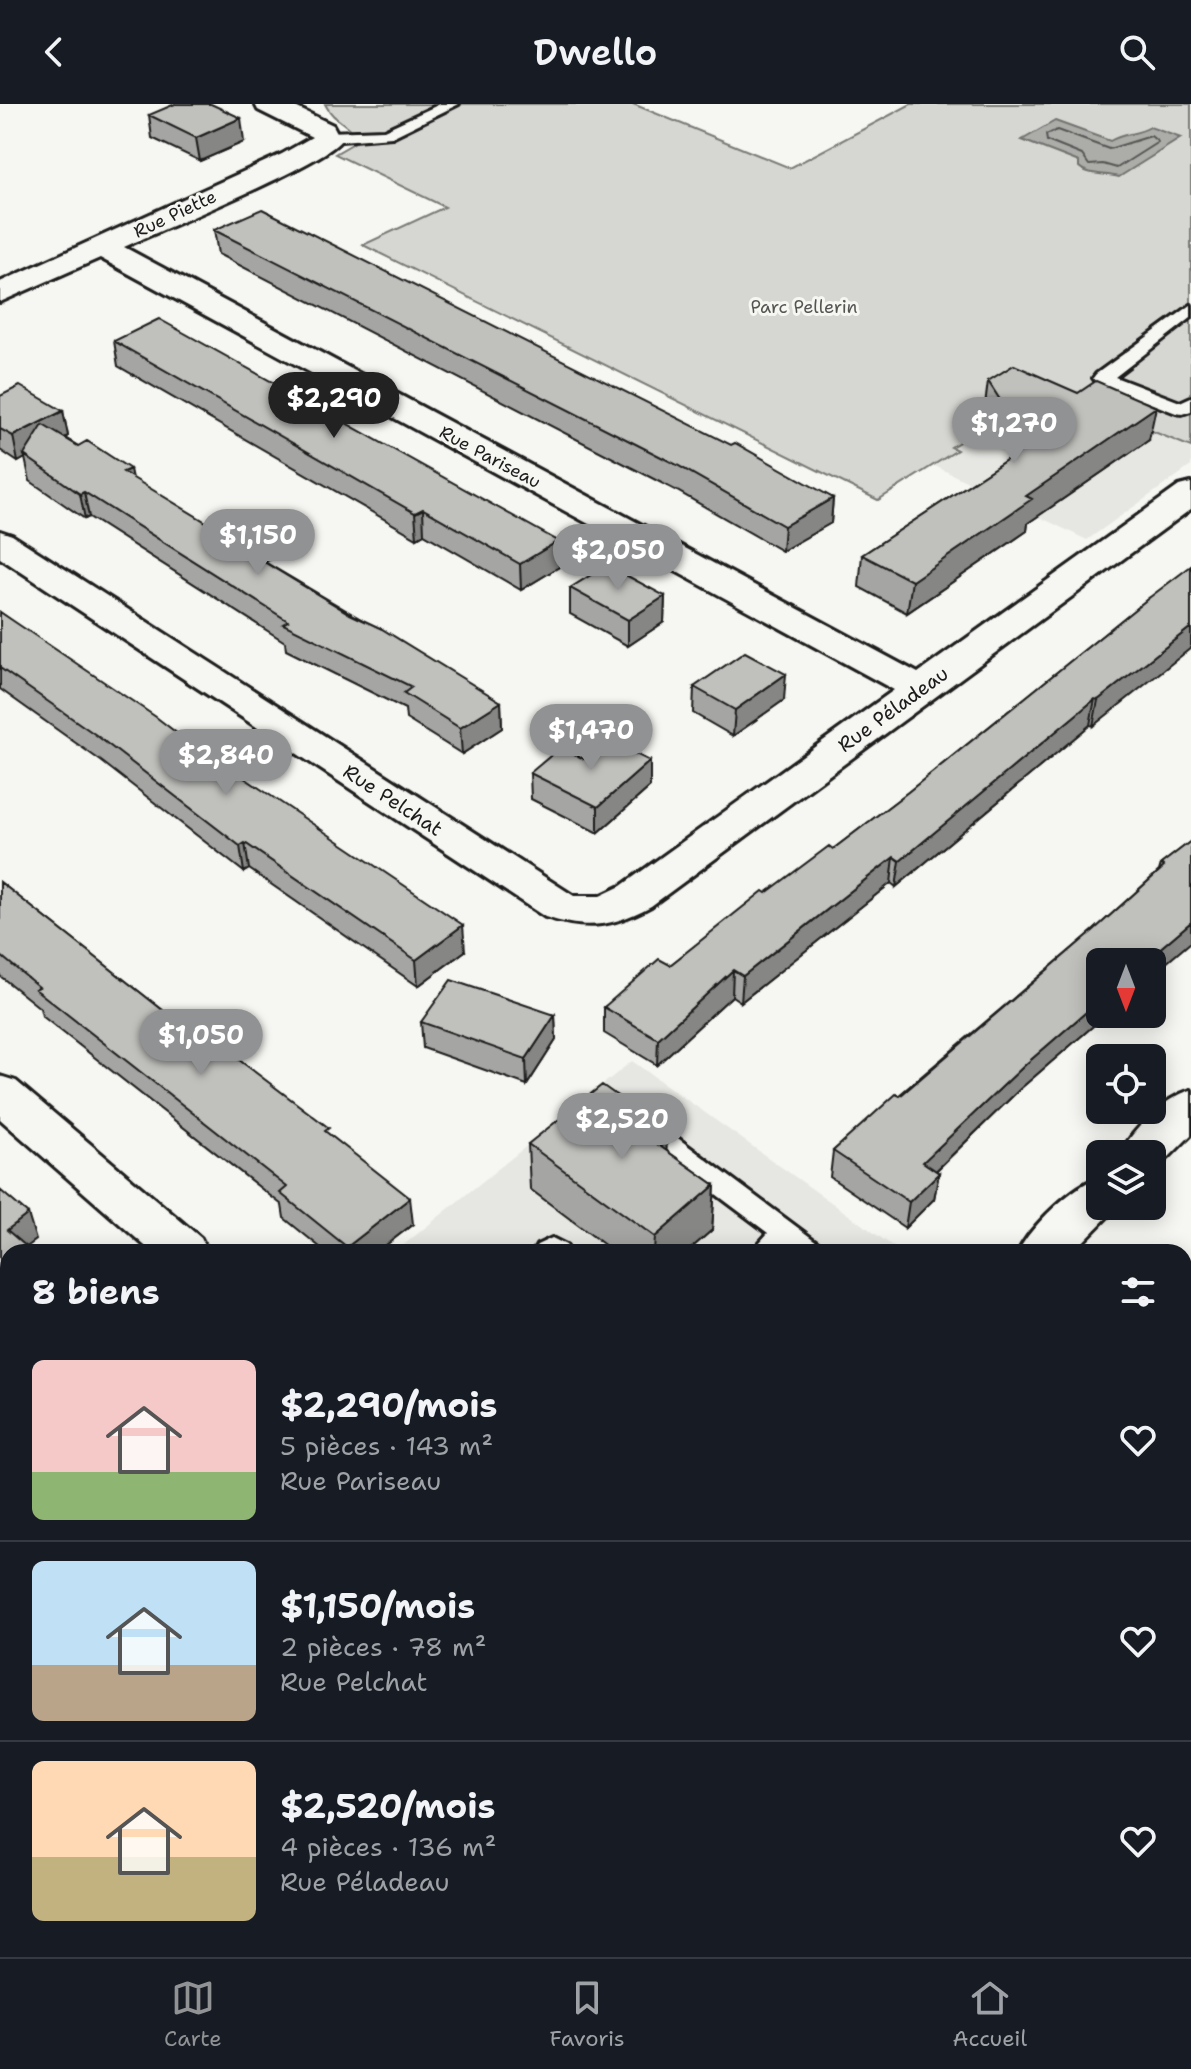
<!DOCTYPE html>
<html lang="fr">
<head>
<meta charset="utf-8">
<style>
  :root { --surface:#171b24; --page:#242831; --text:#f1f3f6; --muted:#9ea1a6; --line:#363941; --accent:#919294 }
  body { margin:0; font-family:"Shantell Sans",sans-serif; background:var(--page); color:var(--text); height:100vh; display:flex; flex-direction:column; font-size:30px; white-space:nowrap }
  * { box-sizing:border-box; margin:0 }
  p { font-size:26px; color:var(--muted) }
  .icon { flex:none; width:44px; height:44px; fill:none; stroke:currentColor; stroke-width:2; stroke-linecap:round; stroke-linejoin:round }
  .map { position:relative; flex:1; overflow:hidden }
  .panel { position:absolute; left:0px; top:1140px; width:1192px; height:714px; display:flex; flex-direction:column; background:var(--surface); border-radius:24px 24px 0 0; box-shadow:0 4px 20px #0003 }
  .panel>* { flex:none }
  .needle { width:52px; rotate:180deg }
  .fabs { position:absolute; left:1086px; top:844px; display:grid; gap:16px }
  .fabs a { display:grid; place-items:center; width:80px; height:80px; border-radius:12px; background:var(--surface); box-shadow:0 4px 20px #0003; font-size:40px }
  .price { position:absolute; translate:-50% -68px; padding:0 18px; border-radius:28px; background:var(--accent); color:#fff; font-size:26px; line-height:52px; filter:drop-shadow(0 2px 4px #0008) }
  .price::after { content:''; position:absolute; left:50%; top:48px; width:24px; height:18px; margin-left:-12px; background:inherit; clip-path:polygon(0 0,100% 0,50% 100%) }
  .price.on { background:#222; color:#fff }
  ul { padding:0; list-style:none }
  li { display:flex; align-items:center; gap:24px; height:200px; padding:0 32px }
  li+li { border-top:2px solid var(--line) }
  li span { display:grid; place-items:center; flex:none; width:224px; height:160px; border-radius:12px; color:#555 }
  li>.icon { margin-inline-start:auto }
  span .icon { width:96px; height:96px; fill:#fffc; stroke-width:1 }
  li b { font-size:34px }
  h2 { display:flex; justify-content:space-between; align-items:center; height:96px; padding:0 32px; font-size:34px }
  header { display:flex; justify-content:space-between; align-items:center; height:104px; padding:0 32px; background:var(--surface); font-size:36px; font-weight:600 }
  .tabs { display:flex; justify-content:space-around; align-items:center; height:112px; border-top:2px solid var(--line); background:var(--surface); font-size:22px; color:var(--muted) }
  .tabs a { display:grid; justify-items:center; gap:4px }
  .tabs .on { color:var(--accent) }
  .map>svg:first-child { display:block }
  .built { fill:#e6e6e2 }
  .green { fill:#d6d6d2; stroke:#797977; stroke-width:2 }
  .water { fill:#acaca9; stroke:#727271; stroke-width:2 }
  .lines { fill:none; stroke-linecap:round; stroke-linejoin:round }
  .shore { stroke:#565654; stroke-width:2 }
  .service-casing { stroke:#1c1c1c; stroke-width:6 }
  .minor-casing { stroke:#1c1c1c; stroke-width:6 }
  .tertiary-casing { stroke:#1c1c1c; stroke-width:6 }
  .service { fill:#f6f6f2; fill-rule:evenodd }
  .minor { fill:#f6f6f2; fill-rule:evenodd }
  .tertiary { fill:#f6f6f2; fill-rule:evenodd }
  .wall { fill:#a5a5a3; stroke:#1c1c1c; stroke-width:2 }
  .shaded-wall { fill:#868684; stroke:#1c1c1c; stroke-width:2 }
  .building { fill:#c0c0bd; stroke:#1c1c1c; stroke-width:2 }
  .labels { text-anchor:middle; stroke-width:6; stroke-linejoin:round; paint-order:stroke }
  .far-street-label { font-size:18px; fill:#1c1c1c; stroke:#f6f6f2 }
  .far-park-label { font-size:18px; fill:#545453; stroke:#f6f6f2 }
  .street-label { font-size:20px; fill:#1c1c1c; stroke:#f6f6f2 }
</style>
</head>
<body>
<header><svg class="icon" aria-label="back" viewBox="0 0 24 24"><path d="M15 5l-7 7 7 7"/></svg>Dwello<svg class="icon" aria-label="search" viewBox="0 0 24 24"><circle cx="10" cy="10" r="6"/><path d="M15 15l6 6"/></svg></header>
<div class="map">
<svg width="1191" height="1853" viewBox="0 0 1191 1853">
  <rect width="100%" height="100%" fill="#f6f6f2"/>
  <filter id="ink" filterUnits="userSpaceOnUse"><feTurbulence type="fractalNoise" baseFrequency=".0125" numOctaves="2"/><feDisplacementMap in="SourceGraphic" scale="16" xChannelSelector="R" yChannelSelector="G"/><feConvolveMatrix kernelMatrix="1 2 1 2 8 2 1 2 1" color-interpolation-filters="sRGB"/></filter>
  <g filter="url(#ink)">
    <!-- built -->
    <path class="built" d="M952,275l129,23 110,45v19l-104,74 -154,-75 -55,35 -66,-33z
      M632,957l269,191h-506z
      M1184,1447l7,5v150l-7,9z"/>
    <!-- green -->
    <path class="green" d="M325,0h308l157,64 121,-64h280v343l-110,-45 -72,-5 -54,34 11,7 -15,9 6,3 -79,50 -515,-255 82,-38 -110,-53 24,-14c-9,-16 -26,-19 -34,-36z"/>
    <!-- water -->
    <path class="water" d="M1055,17l55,20c13,-8 27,-6 40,-14l31,11 -62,39c-14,-4 -30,-1 -40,-10v-5l-57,-22z"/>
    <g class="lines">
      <!-- shore -->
      <path class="shore" d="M1057,26l52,19 42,-13 7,6 -41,26 -14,-4 -14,1 -7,-10 -35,-14 -1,-6z"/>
      <defs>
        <path id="service" d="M440,0h19l-67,33 -64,5 -8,-5 8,-5 56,-2z
          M1191,201v13l-76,59 65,25 11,-5v14l-9,3 -6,-1 -80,-31 -3,-4 3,-4z
          M654,1020l9,3 158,118 4,7h-32l-6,-4 -5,4h-31l17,-19 -123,-92 -4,-7 4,-7z
          M552,1134l14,7 4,7h-37l4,-7z"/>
        <path id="minor" d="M255,0h34l44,21 8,15c-17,24 -180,90 -217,107l794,426 261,-187 12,-3v26l-540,397c-39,21 -64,24 -106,11l-545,-359v-27l12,4 562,361h26l21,-10 273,-196 -794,-432 -100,44v-20l282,-128 30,-17 -54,-27z
          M1191,986v45l-32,32 -7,2v-15h-32c13,-25 44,-56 71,-64z
          M1100,1073v29h18l-45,46h-55c13,-26 55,-67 82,-75z"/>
        <path id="tertiary" d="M0,972l16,5 185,157 7,14h-56l-152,-133z
          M965,1846h66l3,7h-67z"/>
      </defs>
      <!-- service casing -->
      <use href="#service" class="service-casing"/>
      <!-- minor casing -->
      <use href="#minor" class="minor-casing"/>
      <!-- tertiary casing -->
      <use href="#tertiary" class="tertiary-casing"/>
      <!-- service -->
      <use href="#service" class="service"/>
      <!-- minor -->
      <use href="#minor" class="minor"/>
      <!-- tertiary -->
      <use href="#tertiary" class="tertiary"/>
    </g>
    <!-- wall -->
    <path class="wall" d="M149,11l95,27 -44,19 -48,-23z
      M214,126l619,268 -2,25 -49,28 -105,-60 -459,-237z
      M114,237l444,200 1,26 -38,23 -97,-56 -7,4 -299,-172z
      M988,277l90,12 71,47 -121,83 -1,8 -120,82 -48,-26 3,-32 149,-98 -27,-44z
      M0,292l63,15 5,25 -3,2 67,40 138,87 231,137 1,26 -40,26 -56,-35 -1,-10 -119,-59 -1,-8 -196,-125 -4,2 -55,-38 -5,-23 -7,4 -18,-12z
      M570,484l95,8 -1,26 -36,24 -58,-32z
      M1150,493l-57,129 -3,-1 -194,162 -5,-4 -150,119 -9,-6 -75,69 -53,-32v-26l66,-42 96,-72 67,-44 75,-57z
      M0,508l465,339 -47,35 -169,-117 -5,3 -143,-111 -101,-72z
      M694,583l90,13 -51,36 -40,-23z
      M584,655l66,2v26l-52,46 -67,-34 -1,-26z
      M1191,737l-91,173h7l-87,75 -84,82 3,2 -5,26 -29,29 -75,-51 3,-26 261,-221 65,-59 2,-7z
      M0,778l211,166 202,176 -36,28h-51l-42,-34 -2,-13 -240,-189 -2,-8 -40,-32z
      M555,911l1,25 -29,45 -104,-37 -2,-26z
      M528,1040l139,7 48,34 -3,45 -25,22h-73l-84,-63z
      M1191,1687v166h-9l-8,-7h10v-150z
      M570,1846h128l-5,7h-115z"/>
    <!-- shaded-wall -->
    <path class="shaded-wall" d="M241,14l3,24 -44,19 -4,-23z
      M1156,303l-7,33 -121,83 -1,8 -120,82 5,-32 114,-85z
      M63,307l5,25 -41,21 -3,-2 1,3 -7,4 -5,-26z
      M130,365l5,25 -12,-22z
      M84,388l5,25 -4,2 -5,-25z
      M833,394l-2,25 -49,28 2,-25z
      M423,405l1,25 -7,4 -2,-25z
      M558,437l1,26 -38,23 -1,-26z
      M665,492l-1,26 -36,24v-26z
      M1191,523v21l-98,78 5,-26z
      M786,570l-2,26 -51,36 2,-26z
      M1095,595l-5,26 -194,162 4,-26z
      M501,598l1,26 -40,26 -2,-26z
      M650,657v26l-52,46v-26z
      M245,739l4,26 -5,3 -4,-26z
      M894,753l-3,26 -150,119 2,-26z
      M1191,818v20l-39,33v-13h-8z
      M463,821l2,26 -47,35 -2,-26z
      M733,866l-1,26 -75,69 1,-26z
      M1100,896v14h7l-87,75 -102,99 5,-26 103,-98z
      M555,911l1,25 -29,45 -1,-26z
      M667,1027l-1,45 -12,-34z
      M939,1069l-5,26 -29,29 4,-26z
      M715,1081l-3,45 -25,22h-33l1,-15z
      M410,1094l3,26 -36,28h-29l-1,-5z
      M28,1110l8,26 -16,12 -13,-22z
      M8,1158v32l-8,6v-32z
      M1191,1312v14l-7,8v-14z
      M683,1846h15l-5,7h-15z"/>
    <!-- building -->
    <path class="building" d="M175,0h36l30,14 -45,20 -47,-23z
      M262,105l469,236 4,-2 98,55 -49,28 -107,-61 -463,-235z
      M159,215l399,222 -38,23 -97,-55 -8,4 -301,-172z
      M1014,261l64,28 18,-12 60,26 -130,89 6,3 -120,82 -50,-26 167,-110 -41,-64z
      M20,282l43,25 -50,25 -13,-7v-33z
      M43,321l35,21 9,-5 43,28 -7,3 146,88 -5,2 86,52 32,15 119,73 -41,26 -56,-35 8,-6 -129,-63 5,-3 -204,-129 -4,2 -56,-39z
      M607,461l58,31 -37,24 -58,-32z
      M1191,462v61l-93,73 -3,-1 -195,162 -6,-4 -151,119 -10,-6 -75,69 -54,-32 55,-48 11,6 93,-74 3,2 63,-47 4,3 75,-57 242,-195z
      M0,508l156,105 74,57 4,-3 229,154 -47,35 -171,-117 -5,3 -144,-111 -96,-67z
      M745,548l41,22 -51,36 -41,-23z
      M607,636l43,21 -52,46 -68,-34 31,-26 23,12z
      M1191,737v81l-47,40h-44v38l-74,64 -103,98 16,11 -30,29 -76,-51 63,-57 4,2 194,-166 70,-63 -3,-3z
      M0,778l211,166 7,-4 111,84 -4,3 85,67 -63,49 -67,-54 7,-6 -252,-198 4,-2 -39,-32z
      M451,876l104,35 -29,44 -105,-37z
      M602,981l65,46 -13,11 61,43 -60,52 -127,-93z
      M0,1086l28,24 -21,16 21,18 -6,4h-14v10l-8,6z
      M1191,1198v114l-7,8v-114z
      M1191,1687v133l-7,-6v-118z
      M8,1794v52h45l4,7h-57v-53z
      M108,1846h126l15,7h-145z
      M593,1846h90l-5,7h-77z"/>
  </g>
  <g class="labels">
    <!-- far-street labels -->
    <g class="far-street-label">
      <text transform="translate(175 110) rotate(-25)" y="6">Rue Piette</text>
      <text transform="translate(490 353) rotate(28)" y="6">Rue Pariseau</text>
    </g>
    <!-- far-park labels -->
    <g class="far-park-label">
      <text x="804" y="209">Parc Pellerin</text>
    </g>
    <!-- street labels -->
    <g class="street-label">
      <text transform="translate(893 605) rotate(-36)" y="7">Rue Péladeau</text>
      <text transform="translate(393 696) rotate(33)" y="7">Rue Pelchat</text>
    </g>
  </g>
</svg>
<div class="fabs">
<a><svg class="needle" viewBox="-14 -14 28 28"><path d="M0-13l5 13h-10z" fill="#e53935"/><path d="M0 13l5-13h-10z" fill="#9ea1a6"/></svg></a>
<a><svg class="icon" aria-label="locate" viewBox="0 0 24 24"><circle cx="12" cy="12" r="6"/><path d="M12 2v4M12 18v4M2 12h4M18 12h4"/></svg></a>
<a><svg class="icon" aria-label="layers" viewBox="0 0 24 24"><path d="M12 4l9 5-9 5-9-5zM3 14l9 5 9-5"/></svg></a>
</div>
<b class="price on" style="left:334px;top:336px">$2,290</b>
<b class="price" style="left:1014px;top:361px">$1,270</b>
<b class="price" style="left:258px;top:473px">$1,150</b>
<b class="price" style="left:618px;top:488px">$2,050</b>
<b class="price" style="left:591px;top:668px">$1,470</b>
<b class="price" style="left:226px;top:693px">$2,840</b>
<b class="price" style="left:201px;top:973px">$1,050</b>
<b class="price" style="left:622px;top:1057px">$2,520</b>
<section class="panel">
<h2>8 biens<svg class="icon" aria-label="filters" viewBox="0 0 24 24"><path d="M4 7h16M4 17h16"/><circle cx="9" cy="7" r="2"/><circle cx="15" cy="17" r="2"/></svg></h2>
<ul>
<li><span style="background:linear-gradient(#f6c9c9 70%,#8fb573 0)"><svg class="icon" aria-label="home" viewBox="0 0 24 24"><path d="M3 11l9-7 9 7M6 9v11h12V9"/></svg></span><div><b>$2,290/mois</b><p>5 pièces · 143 m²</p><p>Rue Pariseau</p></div><svg class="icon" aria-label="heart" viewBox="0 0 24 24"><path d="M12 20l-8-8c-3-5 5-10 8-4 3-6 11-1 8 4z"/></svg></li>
<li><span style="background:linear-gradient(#bfe0f5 65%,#b9a48a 0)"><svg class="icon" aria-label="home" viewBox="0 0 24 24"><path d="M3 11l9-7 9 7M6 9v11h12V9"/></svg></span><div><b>$1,150/mois</b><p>2 pièces · 78 m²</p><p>Rue Pelchat</p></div><svg class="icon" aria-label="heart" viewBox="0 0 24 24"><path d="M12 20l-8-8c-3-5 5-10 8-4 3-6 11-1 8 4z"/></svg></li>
<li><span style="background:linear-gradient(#ffd9b3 60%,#c2b280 0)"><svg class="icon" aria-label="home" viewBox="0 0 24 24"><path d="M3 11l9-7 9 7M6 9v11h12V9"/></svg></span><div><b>$2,520/mois</b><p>4 pièces · 136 m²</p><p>Rue Péladeau</p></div><svg class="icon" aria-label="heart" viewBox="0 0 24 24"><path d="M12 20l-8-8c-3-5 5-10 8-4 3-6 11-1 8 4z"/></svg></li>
</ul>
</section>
</div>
<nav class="tabs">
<a class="on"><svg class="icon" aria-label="map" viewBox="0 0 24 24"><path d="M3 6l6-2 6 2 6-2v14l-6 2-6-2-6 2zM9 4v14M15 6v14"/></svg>Carte</a>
<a><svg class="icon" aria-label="saved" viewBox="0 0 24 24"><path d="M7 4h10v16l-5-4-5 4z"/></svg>Favoris</a>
<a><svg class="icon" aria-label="home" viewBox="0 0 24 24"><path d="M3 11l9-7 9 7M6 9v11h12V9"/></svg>Accueil</a>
</nav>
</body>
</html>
